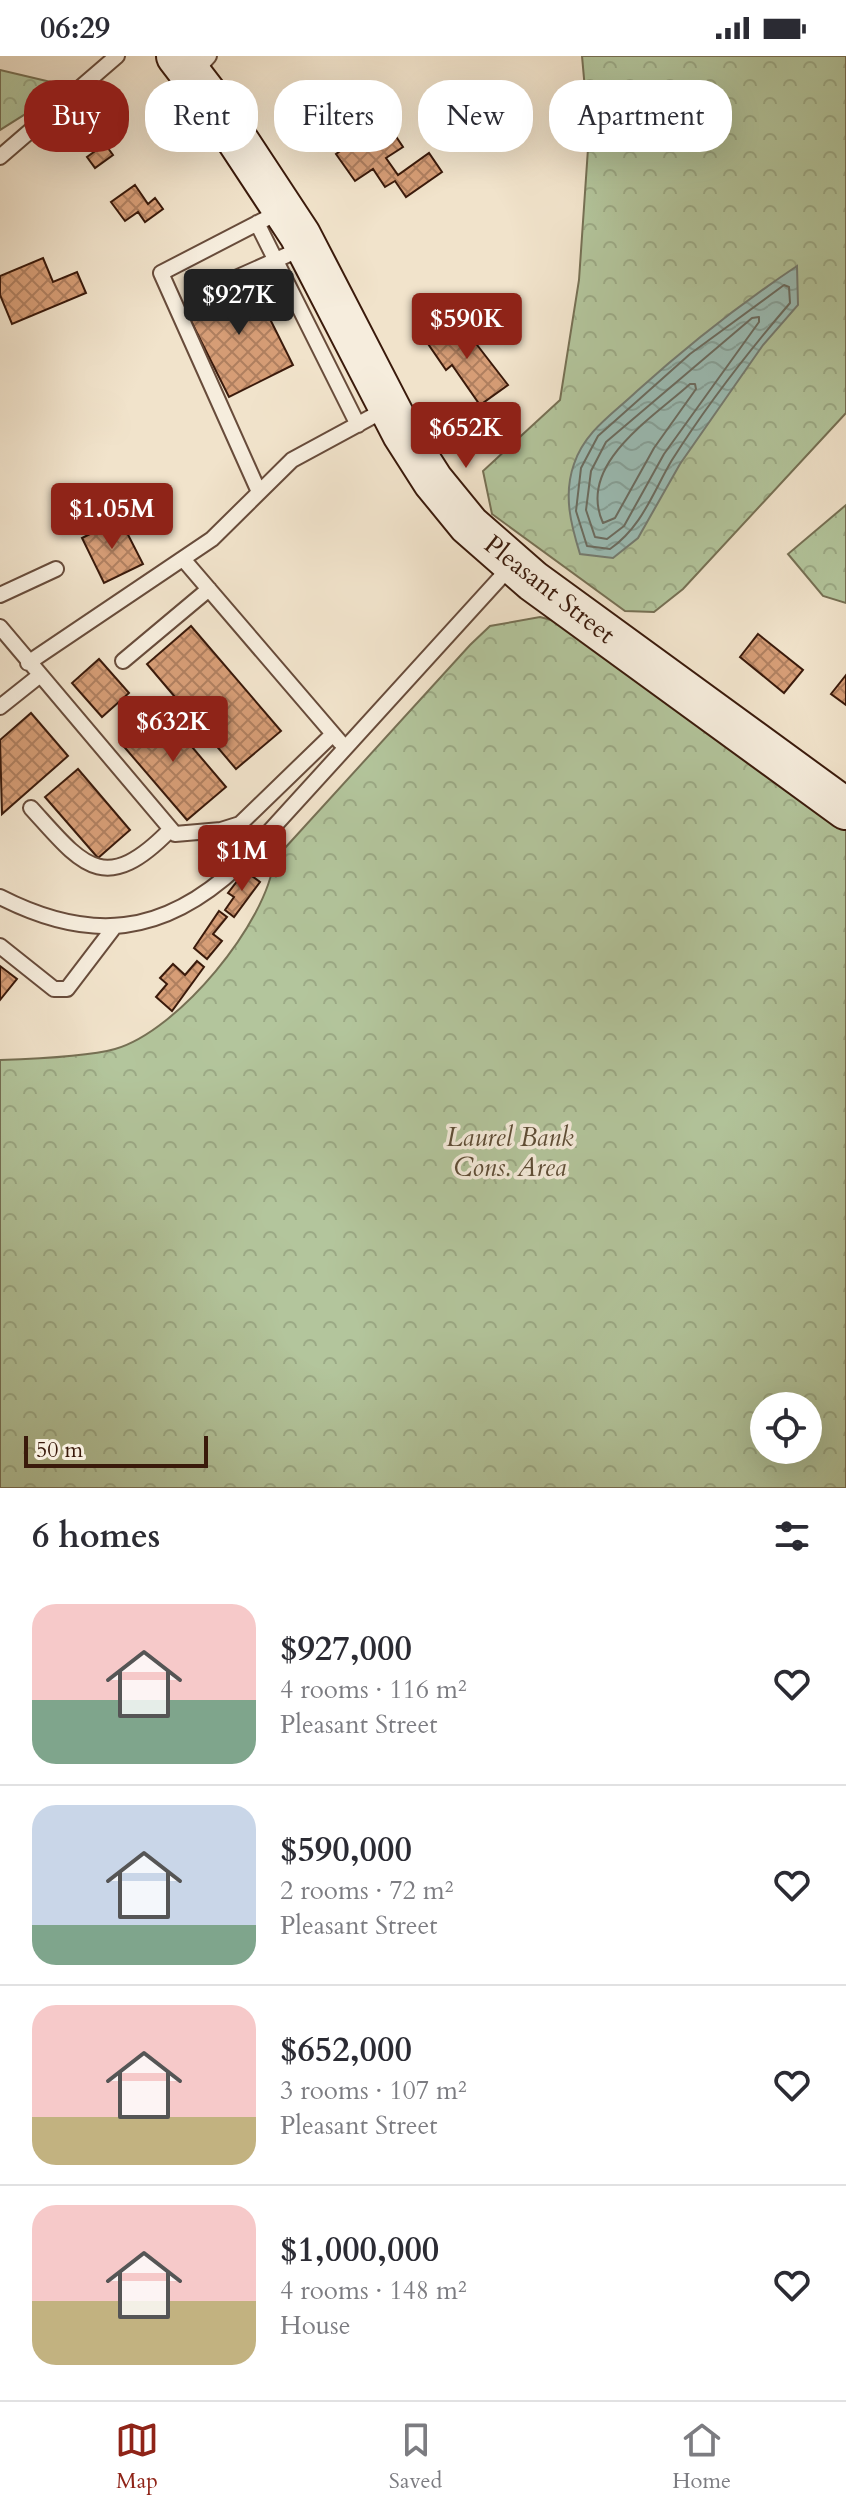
<!DOCTYPE html>
<html lang="en">
<head>
<meta charset="utf-8">
<style>
  :root { --surface:#fff; --page:#f2f2f3; --text:#2b2b33; --muted:#7c7c81; --line:#e1e1e2; --accent:#8f2418 }
  body { margin:0; font-family:Cardo,serif; background:var(--page); color:var(--text); height:100vh; display:flex; flex-direction:column; font-size:30px; white-space:nowrap }
  * { box-sizing:border-box; margin:0 }
  p { font-size:26px; color:var(--muted) }
  .icon { flex:none; width:44px; height:44px; fill:none; stroke:currentColor; stroke-width:2; stroke-linecap:round; stroke-linejoin:round }
  .map { position:relative; height:1432px; overflow:hidden }
  .side { display:flex; flex-direction:column; background:var(--surface); flex:1 }
  .side>* { flex:none }
  .hud { position:absolute; left:24px; top:24px; width:798px; height:72px; display:flex; gap:16px }
  .buttons { position:absolute; left:750px; top:1336px; display:grid; gap:16px }
  .buttons a { display:grid; place-items:center; width:72px; height:72px; border-radius:50%; background:var(--surface); box-shadow:0 8px 32px #0002; font-size:40px }
  .scale { position:absolute; left:24px; bottom:20px; width:184px; box-sizing:border-box; padding-left:8px; border:4px solid #3a1a0b; border-top:0; font-size:22px; line-height:28px; white-space:nowrap; color:#3a1a0b; -webkit-text-stroke:6px #f6eddd; paint-order:stroke }
  .price { position:absolute; translate:-50% -68px; padding:0 18px; border-radius:8px; background:var(--accent); color:#fff; font-size:26px; line-height:52px; filter:drop-shadow(0 2px 4px #0008) }
  .price::after { content:''; position:absolute; left:50%; top:48px; width:24px; height:18px; margin-left:-12px; background:inherit; clip-path:polygon(0 0,100% 0,50% 100%) }
  .price.current { background:#222; color:#fff }
  ul { padding:0; list-style:none }
  li { display:flex; align-items:center; gap:24px; height:200px; padding:0 32px }
  li+li { border-top:2px solid var(--line) }
  li span { display:grid; place-items:center; flex:none; width:224px; height:160px; border-radius:24px; color:#555 }
  li>.icon { margin-inline-start:auto }
  span .icon { width:96px; height:96px; fill:#fffc; stroke-width:1 }
  li b { font-size:34px }
  h2 { display:flex; justify-content:space-between; align-items:center; height:96px; padding:0 32px; font-size:34px }
  .chip { padding:0 28px; border-radius:32px; background:var(--surface); box-shadow:0 8px 32px #0002; font-size:28px; line-height:72px }
  .chip.current { background:var(--accent); color:#fff }
  .status { display:flex; justify-content:space-between; align-items:center; height:56px; padding:0 40px; background:var(--surface); direction:ltr }
  .status svg { height:22px; fill:currentColor }
  .tabs { display:flex; justify-content:space-around; align-items:center; height:112px; border-top:2px solid var(--line); background:var(--surface); font-size:22px; color:var(--muted) }
  .tabs a { display:grid; justify-items:center; gap:4px }
  .tabs .current { color:var(--accent) }
  .map>svg:first-child { display:block }
  .forest { fill:url(#forest-crowns); stroke:#767054; stroke-width:2; fill-rule:evenodd }
  .water { fill:url(#water-waves); stroke:#747c72; stroke-width:2 }
  .lines { fill:none; stroke-linecap:round; stroke-linejoin:round }
  .shore { stroke:#6a6c61; stroke-width:2 }
  .building { fill:url(#building-cross-hatch); stroke:#3a1a0b; stroke-width:2 }
  .lane-casing { stroke:#684c3b; stroke-width:18 }
  .secondary-casing { stroke:#3a1a0b; stroke-width:44 }
  .lane { stroke:#f6eddd; stroke-width:14 }
  .secondary { stroke:#f6eddd; stroke-width:40 }
  .labels { text-anchor:middle; stroke-width:7; stroke-linejoin:round; paint-order:stroke }
  .street-label { font-size:26px; fill:#3a1a0b; stroke:#f6eddd }
  .park-label { font-size:26px; font-style:italic; fill:#5e4d36; stroke:#f6eddd }
</style>
</head>
<body>
<div class="status"><b>06:29</b><svg viewBox="0 0 49 12"><path d="M0 12V9h3v3zM5 12V6h3v6zM10 12V3h3v9zM15 12V0h3v12zM26 1h20v11H26zM47 4h2v5h-2z"/></svg></div>
<div class="map">
<svg width="846" height="1432" viewBox="0 0 846 1432">
  <defs>
    <pattern id="forest-crowns" width="20" height="18" patternUnits="userSpaceOnUse" patternTransform="scale(2)"><rect width="20" height="18" fill="#b3c59c"/><path d="M2 6a3 3 0 1 1 6 0M12 15a3 3 0 1 1 6 0" fill="none" stroke="#9ba985"/></pattern>
    <pattern id="water-waves" width="16" height="10" patternUnits="userSpaceOnUse" patternTransform="scale(2)"><rect width="16" height="10" fill="#9bbeb7"/><path d="M0 5q4-4 8 0t8 0" fill="none" stroke="#86a39c"/></pattern>
    <pattern id="building-cross-hatch" width="8" height="8" patternUnits="userSpaceOnUse" patternTransform="scale(2)"><rect width="8" height="8" fill="#d69d76"/><path d="M0 0l8 8M0 8l8-8" fill="none" stroke="#af7f5f"/></pattern>
  </defs>
  <rect width="100%" height="100%" fill="#f1e3cb"/>
  <filter id="stains"><feTurbulence type="fractalNoise" baseFrequency=".0025" numOctaves="4"/><feColorMatrix values="0 0 0 0 .2 0 0 0 0 .09 0 0 0 0 .02 0 0 0 .5 -.17"/></filter>
  <radialGradient id="worn" r=".72"><stop offset=".6" stop-color="#630" stop-opacity="0"/><stop offset="1" stop-color="#630" stop-opacity=".3"/></radialGradient>
  <!-- forest -->
  <path class="forest" d="M582,0h264v357l-163,176 -29,23 -29,-1 -133,-97 -9,-43 77,-71 19,-120 10,-146z
    M0,14l55,13 -9,18 -46,29z
    M846,449v98l-23,-7 -35,-42z
    M540,561l19,5 287,205v661h-846v-428c30,-1 87,-3 115,-11 63,-18 152,-126 159,-189l196,-215 20,-19zM764,1350h44v44h-44z"/>
  <!-- water -->
  <path class="water" d="M797,210l1,39 -35,40 -83,119 -42,74 -25,20 -33,-4c-9,-29 -17,-59 -6,-90 11,-33 39,-50 63,-73 51,-46 103,-87 160,-125z"/>
  <g class="lines">
    <!-- shore -->
    <path class="shore" d="M784,229l5,2 1,16c-42,49 -83,102 -118,157 -19,32 -30,67 -62,89l-23,-3 -11,-35 5,-43 17,-32 92,-82z
      M759,261v5l-95,132 -40,72 -17,13 -12,-2 -9,-27 5,-39 15,-29 146,-124z
      M690,328h5l1,5 -42,59 -39,70 -12,5c-27,-59 51,-106 87,-139z"/>
  </g>
  <!-- building -->
  <path class="building" d="M385,64l18,27 -17,11 12,17 31,-22 13,19 -36,25 -11,-16 -10,6 -12,-18 -18,12 -19,-27z
    M105,88l8,11 -18,13 -8,-11z
    M135,129l13,19 7,-6 8,11 -18,13 -7,-10 -13,9 -14,-19z
    M43,202l10,24 24,-10 9,21 -74,31 -12,-29v-19z
    M221,215l12,24 20,-10 40,80 -64,32 -40,-80 28,-14 -12,-25z
    M457,263l51,66 -28,20 -28,-40 -6,5 -20,-29z
    M120,463l23,45 -39,19 -22,-45z
    M191,570l90,105 -45,38 -89,-105z
    M758,578l45,36 -19,23 -44,-36z
    M99,603l30,34 -27,24 -30,-34z
    M846,619v30l-15,-11z
    M159,652l67,79 -39,33 -67,-78z
    M31,657l37,43 -66,58 -2,-74z
    M78,713l52,61 -32,28 -53,-61z
    M245,815l15,11 -26,35 -9,-7 9,-13 -6,-4z
    M219,855l8,6 -14,17 9,7 -15,18 -13,-11z
    M197,905l7,6 -32,44 -16,-14 11,-13 -7,-6 13,-14 12,11z
    M0,910l17,13 -17,21z"/>
  <g class="lines">
    <defs>
      <path id="lane" d="M192,19l17,-19
        M0,101l117,-101
        M257,167l101,202
        M236,222l69,-31
        M259,436l-98,-219 120,-62
        M183,503l157,183
        M0,539l56,-26
        M0,571l175,207 46,-4 19,-6 93,-90
        M123,605l86,-72
        M28,607l184,-124 80,-79 96,-52
        M0,651l39,-31
        M31,752c50,55 72,90 138,23
        M0,841c90,46 163,39 238,-31l274,-301
        M0,890l54,43h13l48,-63"/>
      <path id="secondary" d="M177,0l36,47 87,132 103,199 30,47 36,44 64,56 313,228"/>
    </defs>
    <!-- lane casing -->
    <use href="#lane" class="lane-casing"/>
    <!-- secondary casing -->
    <use href="#secondary" class="secondary-casing"/>
    <!-- lane -->
    <use href="#lane" class="lane"/>
    <!-- secondary -->
    <use href="#secondary" class="secondary"/>
  </g>
  <g class="labels">
    <!-- street labels -->
    <g class="street-label">
      <text transform="translate(550 533) rotate(38)" y="9">Pleasant Street</text>
    </g>
    <!-- park labels -->
    <g class="park-label">
      <text x="510" y="1090">Laurel Bank<tspan x="510" dy="30">Cons. Area</tspan></text>
    </g>
  </g>
  <rect width="100%" height="100%" filter="url(#stains)"/>
  <rect width="100%" height="100%" fill="url(#worn)"/>
</svg>
<div class="buttons">
<a><svg class="icon" aria-label="locate" viewBox="0 0 24 24"><circle cx="12" cy="12" r="6"/><path d="M12 2v4M12 18v4M2 12h4M18 12h4"/></svg></a>
</div>
<div class="scale">50 m</div>
<b class="price current" style="left:239px;top:281px">$927K</b>
<b class="price" style="left:467px;top:305px">$590K</b>
<b class="price" style="left:466px;top:414px">$652K</b>
<b class="price" style="left:112px;top:495px">$1.05M</b>
<b class="price" style="left:173px;top:708px">$632K</b>
<b class="price" style="left:242px;top:837px">$1M</b>
<div class="hud">
<a class="chip current">Buy</a>
<a class="chip">Rent</a>
<a class="chip">Filters</a>
<a class="chip">New</a>
<a class="chip">Apartment</a>
</div>
</div>
<section class="side">
<h2>6 homes<svg class="icon" aria-label="filters" viewBox="0 0 24 24"><path d="M4 7h16M4 17h16"/><circle cx="9" cy="7" r="2"/><circle cx="15" cy="17" r="2"/></svg></h2>
<ul>
<li><span style="background:linear-gradient(#f6c9c9 60%,#7fa58c 0)"><svg class="icon" aria-label="home" viewBox="0 0 24 24"><path d="M3 11l9-7 9 7M6 9v11h12V9"/></svg></span><div><b>$927,000</b><p>4 rooms · 116 m²</p><p>Pleasant Street</p></div><svg class="icon" aria-label="heart" viewBox="0 0 24 24"><path d="M12 20l-8-8c-3-5 5-10 8-4 3-6 11-1 8 4z"/></svg></li>
<li><span style="background:linear-gradient(#c9d6e8 75%,#7fa58c 0)"><svg class="icon" aria-label="home" viewBox="0 0 24 24"><path d="M3 11l9-7 9 7M6 9v11h12V9"/></svg></span><div><b>$590,000</b><p>2 rooms · 72 m²</p><p>Pleasant Street</p></div><svg class="icon" aria-label="heart" viewBox="0 0 24 24"><path d="M12 20l-8-8c-3-5 5-10 8-4 3-6 11-1 8 4z"/></svg></li>
<li><span style="background:linear-gradient(#f6c9c9 70%,#c2b280 0)"><svg class="icon" aria-label="home" viewBox="0 0 24 24"><path d="M3 11l9-7 9 7M6 9v11h12V9"/></svg></span><div><b>$652,000</b><p>3 rooms · 107 m²</p><p>Pleasant Street</p></div><svg class="icon" aria-label="heart" viewBox="0 0 24 24"><path d="M12 20l-8-8c-3-5 5-10 8-4 3-6 11-1 8 4z"/></svg></li>
<li><span style="background:linear-gradient(#f6c9c9 60%,#c2b280 0)"><svg class="icon" aria-label="home" viewBox="0 0 24 24"><path d="M3 11l9-7 9 7M6 9v11h12V9"/></svg></span><div><b>$1,000,000</b><p>4 rooms · 148 m²</p><p>House</p></div><svg class="icon" aria-label="heart" viewBox="0 0 24 24"><path d="M12 20l-8-8c-3-5 5-10 8-4 3-6 11-1 8 4z"/></svg></li>
</ul>
</section>
<nav class="tabs">
<a class="current"><svg class="icon" aria-label="map" viewBox="0 0 24 24"><path d="M3 6l6-2 6 2 6-2v14l-6 2-6-2-6 2zM9 4v14M15 6v14"/></svg>Map</a>
<a><svg class="icon" aria-label="saved" viewBox="0 0 24 24"><path d="M7 4h10v16l-5-4-5 4z"/></svg>Saved</a>
<a><svg class="icon" aria-label="home" viewBox="0 0 24 24"><path d="M3 11l9-7 9 7M6 9v11h12V9"/></svg>Home</a>
</nav>
</body>
</html>
